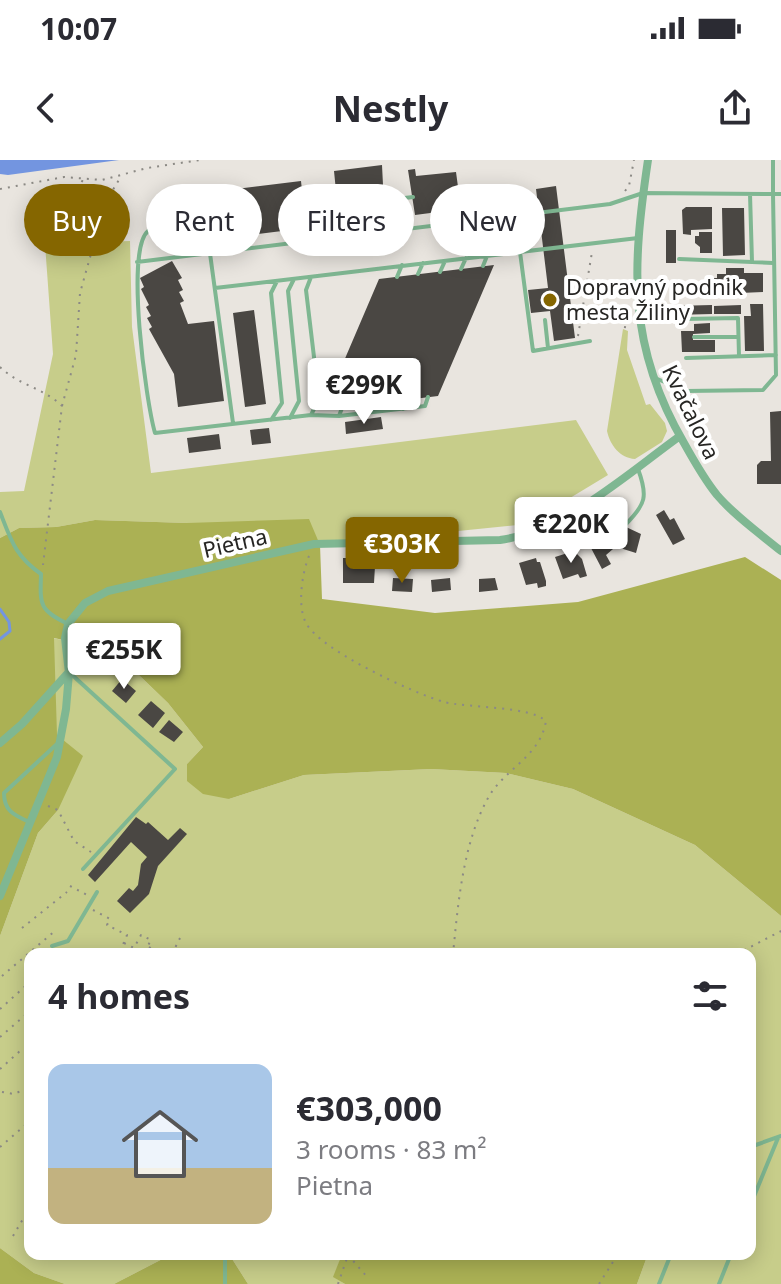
<!DOCTYPE html>
<html lang="en">
<head>
<meta charset="utf-8">
<style>
  :root { --surface:#fff; --page:#f2f2f3; --text:#2b2b33; --muted:#7c7c81; --line:#e1e1e2; --accent:#856600 }
  body { margin:0; font-family:"Noto Sans",sans-serif; background:var(--page); color:var(--text); height:100vh; display:flex; flex-direction:column; font-size:30px; white-space:nowrap }
  * { box-sizing:border-box; margin:0 }
  p { font-size:26px; color:var(--muted) }
  .icon { flex:none; width:44px; height:44px; fill:none; stroke:currentColor; stroke-width:2; stroke-linecap:round; stroke-linejoin:round }
  .map { position:relative; flex:1; overflow:hidden }
  .sheet { position:absolute; left:24px; top:788px; width:732px; height:312px; display:flex; flex-direction:column; background:var(--surface); border-radius:16px; box-shadow:0 4px 20px #0003 }
  .sheet>* { flex:none }
  .hud { position:absolute; left:24px; top:24px; width:734px; height:72px; display:flex; gap:16px }
  .price { position:absolute; translate:-50% -68px; padding:0 18px; border-radius:8px; background:#fff; color:#222; font-size:26px; line-height:52px; filter:drop-shadow(0 2px 4px #0008) }
  .price::after { content:''; position:absolute; left:50%; top:48px; width:24px; height:18px; margin-left:-12px; background:inherit; clip-path:polygon(0 0,100% 0,50% 100%) }
  .price.current { background:var(--accent); color:#fff }
  ul { padding:0; list-style:none }
  li { display:flex; align-items:center; gap:24px; height:200px; padding:0 24px }
  li+li { border-top:2px solid var(--line) }
  li span { display:grid; place-items:center; flex:none; width:224px; height:160px; border-radius:16px; color:#555 }
  li>.icon { margin-inline-start:auto }
  span .icon { width:96px; height:96px; fill:#fffc; stroke-width:1 }
  li b { font-size:34px }
  h2 { display:flex; justify-content:space-between; align-items:center; height:96px; padding:0 24px; font-size:34px }
  .chip { padding:0 28px; border-radius:36px; background:var(--surface); box-shadow:0 4px 20px #0003; font-size:28px; line-height:72px }
  .chip.current { background:var(--accent); color:#fff }
  .status { display:flex; justify-content:space-between; align-items:center; height:56px; padding:0 40px; background:var(--surface); direction:ltr }
  .status svg { height:22px; fill:currentColor }
  header { display:flex; justify-content:space-between; align-items:center; height:104px; padding:0 24px; background:var(--surface); font-size:36px; font-weight:700 }
  .map>svg:first-child { display:block }
  .green { fill:#c7cd8a }
  .forest { fill:#abb154 }
  .water { fill:#7395e0 }
  .lines { fill:none; stroke-linecap:round; stroke-linejoin:round }
  .stream { stroke:#7395e0; stroke-width:3 }
  .building { fill:#4a4743 }
  .path { stroke:#8c8a85; stroke-width:2; stroke-dasharray:2 6; stroke-linecap:butt }
  .service { stroke:#7fb792; stroke-width:4 }
  .minor { stroke:#7fb792; stroke-width:8 }
  .poi-dot { fill:#856600; stroke:#fff; stroke-width:3 }
  .labels { text-anchor:middle; stroke-width:8; stroke-linejoin:round; paint-order:stroke }
  .poi-label { font-size:22px; fill:#262523; stroke:#fff; text-anchor:start }
  .street-label { font-size:22px; fill:#262523; stroke:#fff }
</style>
</head>
<body>
<div class="status"><b>10:07</b><svg viewBox="0 0 49 12"><path d="M0 12V9h3v3zM5 12V6h3v6zM10 12V3h3v9zM15 12V0h3v12zM26 1h20v11H26zM47 4h2v5h-2z"/></svg></div>
<header><svg class="icon" aria-label="back" viewBox="0 0 24 24"><path d="M15 5l-7 7 7 7"/></svg>Nestly<svg class="icon" aria-label="share" viewBox="0 0 24 24"><path d="M12 15V3M7 8l5-5 5 5M5 13v7h14v-7"/></svg></header>
<div class="map">
<svg width="781" height="1124" viewBox="0 0 781 1124">
  <rect width="100%" height="100%" fill="#e9e5df"/>
  <!-- green -->
  <path class="green" d="M130,81l2,86 19,146 425,-53 32,55 -81,49 -207,21 -133,-22 -92,-3 -39,7 -37,1 -19,10v-46l24,-1 29,-137 -8,-110z
    M623,169l5,2 -1,19 19,55 4,-1 15,19 2,8 -5,11 -27,17c-15,-1 -25,-14 -28,-28z
    M53,478l61,13 54,52 35,44 -16,17 42,35 75,-24 127,-6 75,4 67,16 122,56 86,71v368h-144l11,-30h102v-300h-720v300h142l-58,30h-49l-31,-11 -34,-25v-312l38,-103 20,-23z
    M229,1094h113l-8,23 11,7h-97z"/>
  <!-- forest -->
  <path class="forest" d="M309,359l11,26 2,54 113,14 143,-11 167,-45 36,23v336l-86,-71 -122,-56 -67,-16 -75,-4 -127,6 -75,24 -26,-5 -16,-13v-17l16,-17 -35,-44 -54,-52 -60,-13 3,97 26,21 -25,54 -20,23 -38,103v-398l19,-10 37,-1 39,-7 92,3z
    M0,1088l34,25 31,11h-65z
    M172,1094h57l19,30h-134z
    M342,1094h306l-11,30h-292l-12,-7z"/>
  <!-- water -->
  <path class="water" d="M0,0h119l-111,15 -8,-1z"/>
  <g class="lines">
    <!-- stream -->
    <path class="stream" d="M0,449l9,13 1,9 -10,8"/>
  </g>
  <!-- building -->
  <path class="building" d="M382,5l1,20 -47,6 -2,-20z
    M415,9l1,7 40,-4 5,37 -46,6 -7,-45z
    M301,21l5,47 -64,8 -6,-47z
    M556,26l19,152 -21,3 -4,-30 -19,2 -3,-23 20,-2 -12,-99z
    M686,47h26v22l-21,1v5l-8,-1 -1,-24z
    M722,48h22l1,47 -22,1z
    M666,70h10v33h-10z
    M699,72h13v21h-12v-6l-5,-4v-7h4z
    M172,101l10,17 -4,2 5,10 -4,2 5,9 -4,2 8,21 26,-3 10,80 -46,6 -4,-33 -25,-45 3,-2 -5,-9 4,-2 -5,-9 3,-2 -8,-16 3,-2 -4,-9z
    M494,105l-56,131 -115,14 56,-131z
    M726,108h18v5h19v19l-46,2v-7h-5v-9h5v-4h9z
    M750,144h13l1,47h-19l-1,-35h7z
    M712,145v9l-39,1v-9z
    M741,145v9h-27v-8z
    M254,150l12,94 -21,3 -12,-94z
    M710,163v10l-17,1v6h22v12h-33l-1,-21h13v-7z
    M781,251v73h-24v-19l4,-4h10l-1,-49z
    M381,257l2,12 -37,5 -1,-12z
    M269,268l2,15 -19,2 -2,-15z
    M219,274l2,15 -32,4 -2,-15z
    M664,350l6,10 4,-2 11,21 -12,6 -17,-30z
    M623,360l3,7 15,7 -5,19 -16,-5 -12,-21z
    M608,379l5,10 -7,6 5,9 -9,5 -11,-21z
    M574,391l8,8 5,17 -7,2 -2,-4 -15,5 -8,-22z
    M343,398h14v9l18,-1 -1,17h-31z
    M536,398l1,4h3l6,19v5l-8,2 -1,-5 -11,2 -7,-22z
    M393,418l20,1 -1,13 -20,-1z
    M450,418l1,12 -19,2 -1,-12z
    M495,418l3,12 -19,2v-13z
    M97,488l10,9 -12,14 -11,-9z
    M122,519l14,12 -10,12 -14,-12z
    M151,541l14,12 -12,15 -15,-13z
    M169,560l14,12 -9,10 -15,-10z
    M136,657l10,7 2,-2 20,18 12,-12 7,6 -29,32 -9,28 -19,19 -13,-12 12,-13 4,3 5,-6 3,-21 6,-7 -16,-15 -36,40 -7,-7z"/>
  <g class="lines">
    <!-- path -->
    <path class="path" d="M0,29l64,-12 38,3 45,-12 53,-8
      M625,31l4,-5 5,-26
      M105,43l15,-25
      M569,129l25,1
      M603,131l13,3
      M624,167l7,1
      M578,176l14,-84
      M0,207c18,18 44,21 62,39l-19,159
      M62,246l14,-51 4,-62 25,-89 -5,-11 -21,-14
      M309,396c-7,17 -12,50 -3,67 14,27 107,70 138,79 24,6 86,4 102,19 -6,36 -42,48 -58,77 -25,45 -30,106 -35,156
      M48,646l10,4 16,31 17,11
      M70,726l17,9
      M93,750l17,9 -3,6 20,10 -8,19
      M22,768l45,-36
      M124,783l20,10 7,-13 -10,-5 -7,13
      M149,787l12,7
      M172,794l8,-16
      M193,794l3,-6
      M737,794l44,-23
      M2,816l54,-46
      M0,849l30,-27
      M0,877l30,-26
      M0,909l20,-18
      M2,932l12,2 16,-7
      M0,987l30,-26
      M13,1076l17,-29
      M348,1095l21,24
      M338,1124l10,-29
      M599,1124l19,-30"/>
    <!-- service -->
    <path class="service" d="M773,0v34h8
      M458,28l29,-2 23,21 5,45
      M750,34l2,68
      M362,43l5,31
      M304,50l109,-13
      M240,59l-92,12c-23,19 -2,171 7,202l156,-18 28,1 86,-10 3,-9
      M206,64l27,199
      M520,92l13,99 57,-10
      M679,99l94,4
      M137,102l473,-58 33,-11 130,1 3,181 -13,15 -77,1 -31,-13
      M483,106l4,-10
      M461,109l5,-11
      M440,112l5,-11
      M418,114l5,-11
      M311,117l-5,13 13,109 -8,16
      M397,117l5,-12
      M215,128l423,-50
      M684,159l54,-1 1,38
      M545,160l3,28
      M694,177h44
      M686,198l90,-3
      M403,249l3,-9
      M381,251l4,-8
      M360,253l4,-8
      M339,256l3,-8
      M290,258l9,-17 -11,-110 6,-12
      M271,260l11,-17 -11,-110 6,-12
      M0,352c11,28 15,44 41,62 -1,31 -2,36 27,50
      M626,364c20,-20 22,-28 12,-55
      M70,513l105,96 -92,100
      M29,662c-15,-7 -25,-11 -25,-29l53,-49
      M52,786l16,-5 29,-49
      M750,987l31,-11
      M750,1046l28,-68
      M225,1094v30
      M659,1124l12,-30
      M719,1124l12,-30"/>
    <!-- minor -->
    <path class="minor" d="M648,0c-16,108 -21,185 36,283 10,18 20,36 33,52 18,21 42,38 64,56
      M0,583l22,-19 46,-51
      M0,736l57,-139 9,-48 3,-36 -4,-35 3,-14 17,-21 23,-12 206,-47 186,-4c65,-9 127,-66 180,-104"/>
  </g>
  <!-- markers -->
  <circle class="poi-dot" cx="550" cy="140" r="8"/>
  <g class="labels">
    <!-- poi labels -->
    <g class="poi-label">
      <text x="566" y="135">Dopravný podnik<tspan x="566" dy="25">mesta Žiliny</tspan></text>
    </g>
    <!-- street labels -->
    <g class="street-label">
      <text transform="translate(691 252) rotate(64)" y="8">Kvačalova</text>
      <text transform="translate(235 383) rotate(-13)" y="8">Pietna</text>
    </g>
  </g>
</svg>
<b class="price" style="left:364px;top:266px">€299K</b>
<b class="price" style="left:571px;top:405px">€220K</b>
<b class="price current" style="left:402px;top:425px">€303K</b>
<b class="price" style="left:124px;top:531px">€255K</b>
<div class="hud">
<a class="chip current">Buy</a>
<a class="chip">Rent</a>
<a class="chip">Filters</a>
<a class="chip">New</a>
</div>
<section class="sheet">
<h2>4 homes<svg class="icon" aria-label="filters" viewBox="0 0 24 24"><path d="M4 7h16M4 17h16"/><circle cx="9" cy="7" r="2"/><circle cx="15" cy="17" r="2"/></svg></h2>
<ul>
<li><span style="background:linear-gradient(#a9c7e8 65%,#c2b280 0)"><svg class="icon" aria-label="home" viewBox="0 0 24 24"><path d="M3 11l9-7 9 7M6 9v11h12V9"/></svg></span><div><b>€303,000</b><p>3 rooms · 83 m²</p><p>Pietna</p></div></li>
</ul>
</section>
</div>
</body>
</html>
